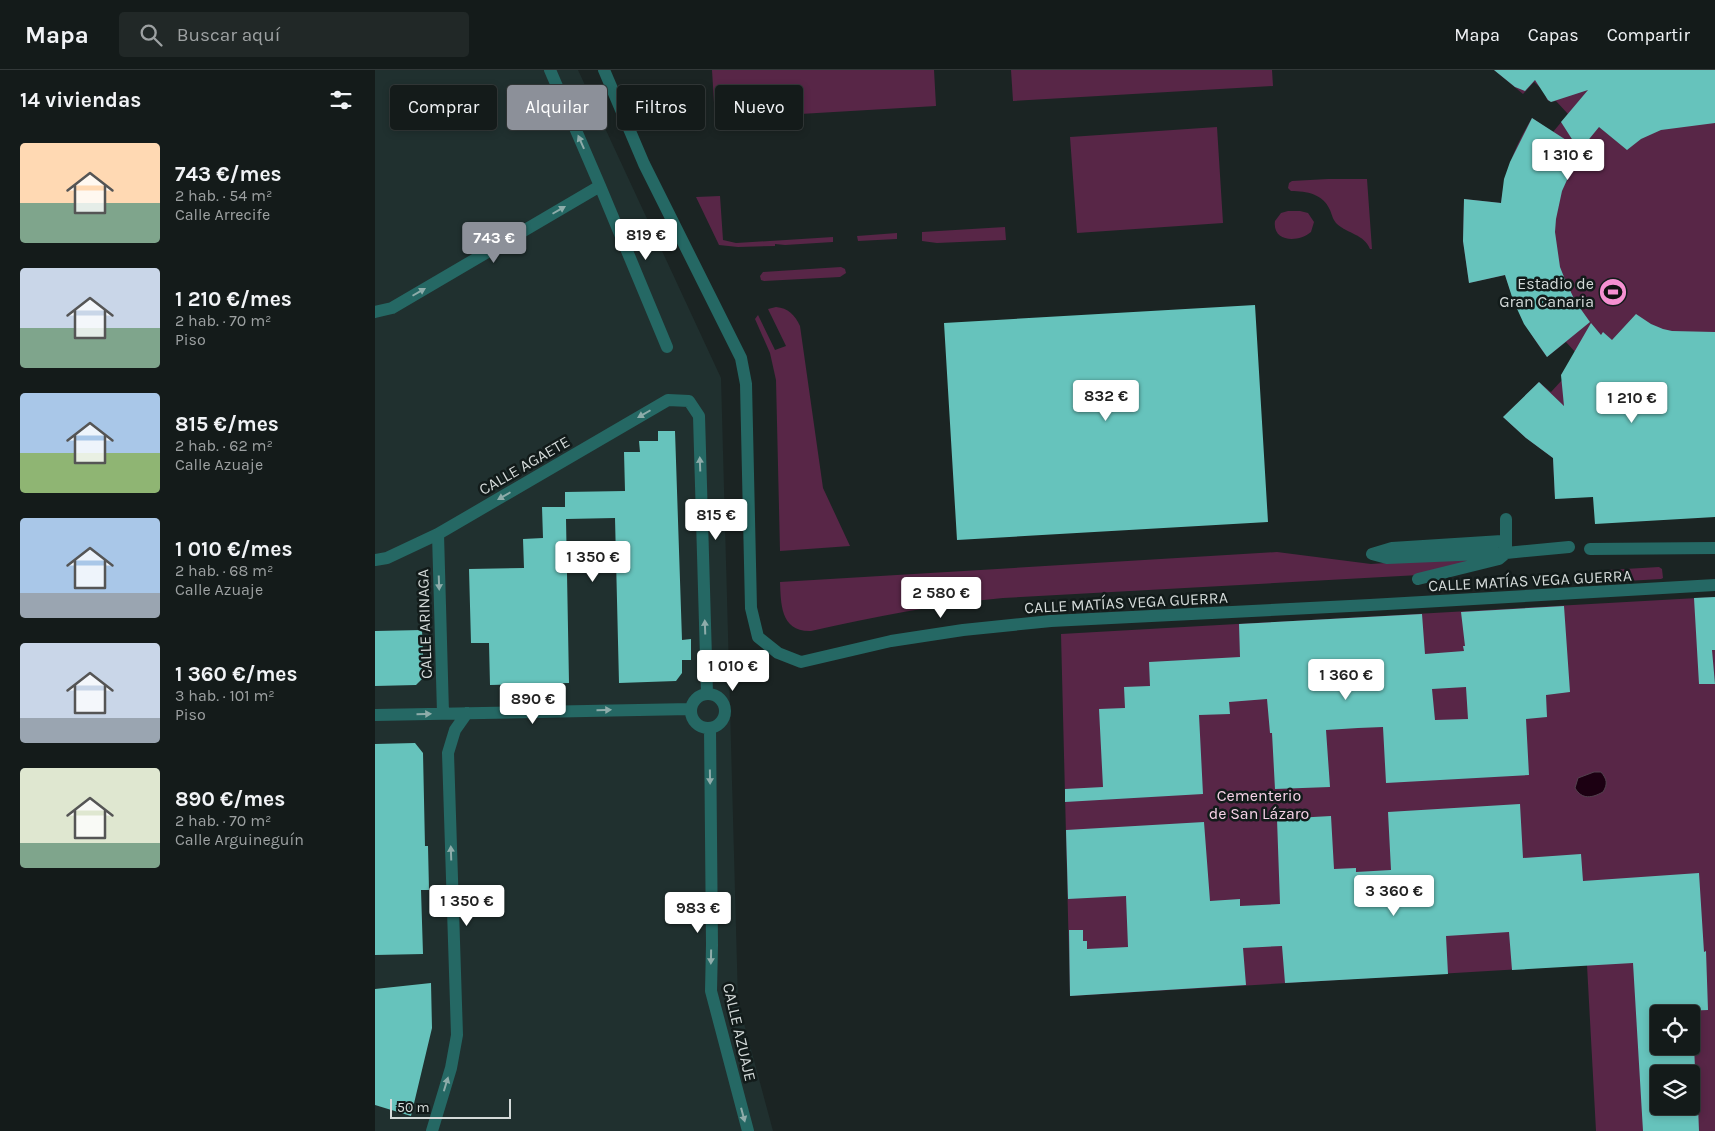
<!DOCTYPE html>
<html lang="es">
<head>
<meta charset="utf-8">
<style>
  :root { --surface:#141b1a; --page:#212827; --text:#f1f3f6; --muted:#9da1a2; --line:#333939; --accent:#8c9099 }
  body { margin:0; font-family:Karla,sans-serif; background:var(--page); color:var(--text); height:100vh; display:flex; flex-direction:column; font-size:19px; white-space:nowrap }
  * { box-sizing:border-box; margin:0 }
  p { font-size:16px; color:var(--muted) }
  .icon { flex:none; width:28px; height:28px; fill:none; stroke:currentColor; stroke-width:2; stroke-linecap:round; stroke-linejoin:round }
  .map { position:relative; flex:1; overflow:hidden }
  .drawer { display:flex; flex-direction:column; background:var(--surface); width:375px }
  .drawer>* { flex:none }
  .top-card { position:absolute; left:15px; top:15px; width:475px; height:45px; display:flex; gap:10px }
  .buttons { position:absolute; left:1275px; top:935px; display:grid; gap:10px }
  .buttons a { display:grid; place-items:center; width:50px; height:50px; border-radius:5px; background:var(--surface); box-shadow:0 2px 8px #0003,0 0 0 1px var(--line); font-size:25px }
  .scale { position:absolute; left:15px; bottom:12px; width:121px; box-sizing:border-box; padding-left:5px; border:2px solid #d4dad9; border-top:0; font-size:14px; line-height:18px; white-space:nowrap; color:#d4dad9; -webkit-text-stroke:4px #121b1a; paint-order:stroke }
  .price { position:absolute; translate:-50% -42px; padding:0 11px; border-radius:5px; background:#fff; color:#222; font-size:16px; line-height:32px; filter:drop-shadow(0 1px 2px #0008) }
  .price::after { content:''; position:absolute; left:50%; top:30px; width:15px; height:11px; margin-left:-8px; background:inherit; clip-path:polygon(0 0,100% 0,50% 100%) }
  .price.current { background:var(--accent); color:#fff }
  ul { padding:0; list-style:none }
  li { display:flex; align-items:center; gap:15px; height:125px; padding:0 20px }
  li span { display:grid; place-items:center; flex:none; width:140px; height:100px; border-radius:5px; color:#555 }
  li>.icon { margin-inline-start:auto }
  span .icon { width:60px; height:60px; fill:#fffc; stroke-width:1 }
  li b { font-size:21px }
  h2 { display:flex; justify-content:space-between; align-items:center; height:60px; padding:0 20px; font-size:21px }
  .chip { padding:0 18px; border-radius:5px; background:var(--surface); box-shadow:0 2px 8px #0003,0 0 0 1px var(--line); font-size:18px; line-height:45px }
  .chip.current { background:var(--accent); color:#fff }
  header { display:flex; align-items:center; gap:30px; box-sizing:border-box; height:70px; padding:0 25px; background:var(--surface); border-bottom:1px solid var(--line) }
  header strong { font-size:24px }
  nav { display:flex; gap:28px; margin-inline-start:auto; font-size:18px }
  .search { width:350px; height:45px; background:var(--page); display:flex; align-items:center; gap:12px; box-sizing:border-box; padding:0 18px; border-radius:5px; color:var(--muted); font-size:19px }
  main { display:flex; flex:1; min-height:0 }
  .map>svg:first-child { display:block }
  .built { fill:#20302f }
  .green { fill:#582647; fill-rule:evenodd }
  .water { fill:#1c0012; stroke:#53414e }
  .building { fill:#66c3bc; fill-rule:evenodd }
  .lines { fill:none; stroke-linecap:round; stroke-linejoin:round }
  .minor { stroke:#256864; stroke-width:12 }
  .oneway { fill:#8eacaa }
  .labels { text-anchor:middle; stroke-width:5; stroke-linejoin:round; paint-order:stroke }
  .poi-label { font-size:16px; fill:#d4dad9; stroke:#121b1a; text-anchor:end }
  .street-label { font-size:16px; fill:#d4dad9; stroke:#121b1a }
  .park-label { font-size:16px; fill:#f6d2e7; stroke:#121b1a }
</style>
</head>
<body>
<header>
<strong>Mapa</strong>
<div class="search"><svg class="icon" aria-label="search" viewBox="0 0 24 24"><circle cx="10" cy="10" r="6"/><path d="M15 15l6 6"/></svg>Buscar aquí</div>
<nav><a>Mapa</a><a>Capas</a><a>Compartir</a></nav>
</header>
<main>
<section class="drawer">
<h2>14 viviendas<svg class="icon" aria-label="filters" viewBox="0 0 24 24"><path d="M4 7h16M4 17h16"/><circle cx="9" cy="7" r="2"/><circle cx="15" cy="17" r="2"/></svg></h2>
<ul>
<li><span style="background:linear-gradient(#ffd9b3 60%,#7fa58c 0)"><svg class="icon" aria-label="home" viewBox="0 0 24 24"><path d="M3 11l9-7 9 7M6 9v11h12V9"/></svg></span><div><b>743 €/mes</b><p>2 hab. · 54 m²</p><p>Calle Arrecife</p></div></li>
<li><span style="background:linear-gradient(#c9d6e8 60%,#7fa58c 0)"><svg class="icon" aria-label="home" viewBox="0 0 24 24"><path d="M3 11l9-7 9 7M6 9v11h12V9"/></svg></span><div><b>1 210 €/mes</b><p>2 hab. · 70 m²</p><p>Piso</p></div></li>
<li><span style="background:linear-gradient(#a9c7e8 60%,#8fb573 0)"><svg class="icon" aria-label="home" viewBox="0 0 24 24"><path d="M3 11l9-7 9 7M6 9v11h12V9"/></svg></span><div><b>815 €/mes</b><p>2 hab. · 62 m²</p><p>Calle Azuaje</p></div></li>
<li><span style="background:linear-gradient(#a9c7e8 75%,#9aa5b1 0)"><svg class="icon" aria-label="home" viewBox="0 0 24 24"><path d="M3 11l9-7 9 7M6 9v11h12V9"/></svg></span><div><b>1 010 €/mes</b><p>2 hab. · 68 m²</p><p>Calle Azuaje</p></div></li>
<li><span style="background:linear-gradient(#c9d6e8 75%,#9aa5b1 0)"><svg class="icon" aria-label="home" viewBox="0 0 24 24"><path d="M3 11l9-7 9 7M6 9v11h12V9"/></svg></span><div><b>1 360 €/mes</b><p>3 hab. · 101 m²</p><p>Piso</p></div></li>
<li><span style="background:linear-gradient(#dfe7d0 75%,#7fa58c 0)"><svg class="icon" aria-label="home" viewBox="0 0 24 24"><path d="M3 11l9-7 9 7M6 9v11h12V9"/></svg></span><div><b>890 €/mes</b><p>2 hab. · 70 m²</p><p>Calle Arguineguín</p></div></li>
</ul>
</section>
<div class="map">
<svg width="1340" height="1061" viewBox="0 0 1340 1061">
  <rect width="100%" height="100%" fill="#1b2423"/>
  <!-- built -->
  <path class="built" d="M0,0h203l143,308 17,623 35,130h-398z"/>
  <!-- green -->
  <path class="green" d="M337,0h222l2,36 -221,13z
    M636,0h261l1,16 -260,15z
    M1119,0h221v447l-122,-21 -38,3 -2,-41 -27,-20 -23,-21 36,-35 12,10 11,-12 -1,-5 5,-5 11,-16 -11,-12 -19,15c-21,-28 -31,-49 -42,-82l-36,8 -6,-42 1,-42 37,4c4,-32 14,-57 31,-85l21,14 15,-18 -12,-13c-7,2 -11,-1 -10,-8l-12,-11 -11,12z
    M842,57l6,96 -146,10 -7,-96z
    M953,109h39l5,70h-2c-6,-15 -22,-15 -33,-25 -4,-4 -5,-9 -7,-14 -7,-16 -23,-19 -39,-19l-3,-3 1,-5 3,-2z
    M345,126l3,44 13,3 97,-6v5l-48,3 -10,-1v2l-37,1 -19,-2 -23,-48z
    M913,141h12l8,2 6,9 -3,10c-13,11 -39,10 -36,-11l6,-8z
    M630,157l1,13 -69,3 -15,-2v-9z
    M522,163v6l-39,2 -1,-5z
    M466,197l4,2 1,4 -6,4 -76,4 -3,-1 -1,-4 3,-4z
    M401,237c12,1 19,8 24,19l23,162 27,58 -70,5 -4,-171 -6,-27 -15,-34 3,-4 17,35 11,-4 -18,-37z
    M902,482l94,12 103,-7 1,3 -56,15 -416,23c-65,6 -129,19 -192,33 -31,1 -30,-28 -31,-49z
    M1284,497l3,2 1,9 -2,1 -69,4 -1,-12z
    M1340,527v534h-119l-9,-166 -517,31 -9,-362zM1284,944h32v32h-32zM1284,1004h32v32h-32z"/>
  <!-- water -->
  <path class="water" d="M1219,702h7c6,7 7,12 2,20 -11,6 -21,8 -28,-4l3,-10z"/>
  <!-- building -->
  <path class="building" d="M1119,0h221v53l-54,7 -20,9 -14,11 -28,-23 -18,22 -19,42 -6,28 -1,13 5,35 4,10 11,24 15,21 -43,35 -23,-33 -11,-24 -8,-25 -36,8 -6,-42 1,-42 37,4 3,-24 6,-17 22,-44 45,29 -16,-25 27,-32 -37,12 -3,-2 -13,-20 -10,11 -10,-4z
    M880,235l13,217 -311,18 -13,-217z
    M1261,244l15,10 12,5 9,2 43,1v185l-120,7 -2,-27 -38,2 -2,-41 -27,-20 -23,-21 36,-35 25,24 -3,-31 30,-52 10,12 2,-3 9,8z
    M283,361h17l7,209 9,-1v21h-9v13l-6,8 -57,2 -4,-165 -49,1 3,164 -79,2 -1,-42h-18l-2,-74 55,-1 -1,-29 20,-1 -1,-31h23v-15l60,-1 -1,-39h16l-1,-11h19z
    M1340,527v53h-3l3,34h-16l-5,-86z
    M1189,536l6,86 -24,3 1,22 -21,2 3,56 -143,8 -3,-56 -25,1 -32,2 4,57 -55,2 -3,-56h-2l-3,-34 -38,3 1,12 -31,1 4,79 -138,8v-13l38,-2 -4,-78 26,-1 -1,-21 26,-1 -1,-24 91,-5 -1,-33 183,-10 3,40 39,-3 -1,-5h2l-4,-34zM1091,617l2,32 -33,1 -3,-31z
    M47,560l2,47 -8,8 -41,1v-55z
    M40,673l8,10 2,93h3l1,44h-8l2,64 -48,1v-211z
    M1145,734l3,54 58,-4 2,27 116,-8 5,79 2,-1 2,59 -49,2v34h35l1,22 -36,3v10h-6l2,25h43l1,25h-56l-10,-168 -121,7 -3,-38 -63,4 2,38 -163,9 -3,-37 -39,2 3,37 -176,11 -1,-66h14v11h4v8l41,-2 -2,-51 -58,3 -2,-69 138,-8 6,79 30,-2v7l40,-2 -3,-85 54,-3 3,53 22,-1v4l35,-2 -3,-58z
    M56,913l1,45 -21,88 -36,-11v-116z"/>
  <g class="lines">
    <!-- minor -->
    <path class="minor" d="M175,0l50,116 67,161
      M229,0l40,94 97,194 5,26 5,224 7,29 20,16 23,9 90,-21 72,-11 88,-9 319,-16 345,-20
      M0,242l17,-4 208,-122
      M63,464l5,179
      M1127,471l-110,7 -20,6 15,4 119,-5 63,-6
      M1215,479l125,-1
      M0,490l12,-2 51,-24 230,-134 21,1 10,15 8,277
      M1043,509l81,-20 7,-6v-34
      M316 641a17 17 0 1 1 34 0a17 17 0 1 1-34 0Z
      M0,645l316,-6
      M335,658l2,217 -1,46 37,140
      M57,1061l19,-63 6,-33 -9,-282 7,-23 12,-17"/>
  </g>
  <!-- one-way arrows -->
  <defs><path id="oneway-solid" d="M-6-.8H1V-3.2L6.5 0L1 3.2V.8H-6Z" transform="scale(1.25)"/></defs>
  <g class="oneway">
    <use href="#oneway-solid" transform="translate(206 72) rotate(-114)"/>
    <use href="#oneway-solid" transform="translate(184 140) rotate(-30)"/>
    <use href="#oneway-solid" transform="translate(44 222) rotate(-30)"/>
    <use href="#oneway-solid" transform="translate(269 344) rotate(150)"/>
    <use href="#oneway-solid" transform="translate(325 394) rotate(-92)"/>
    <use href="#oneway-solid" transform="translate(129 426) rotate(150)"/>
    <use href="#oneway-solid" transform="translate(64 513) rotate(88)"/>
    <use href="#oneway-solid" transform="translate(330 557) rotate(-92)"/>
    <use href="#oneway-solid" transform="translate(229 640) rotate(-1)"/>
    <use href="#oneway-solid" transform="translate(49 644) rotate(-2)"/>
    <use href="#oneway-solid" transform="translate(335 707) rotate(89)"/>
    <use href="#oneway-solid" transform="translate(76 783) rotate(-92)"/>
    <use href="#oneway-solid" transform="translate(336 887) rotate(91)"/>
    <use href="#oneway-solid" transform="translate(71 1014) rotate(-73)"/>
    <use href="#oneway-solid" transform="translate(368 1045) rotate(75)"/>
  </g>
  <!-- icons -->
  <defs>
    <symbol id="stadium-disc" viewBox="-11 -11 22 22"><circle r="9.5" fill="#f590d1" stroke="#121b1a"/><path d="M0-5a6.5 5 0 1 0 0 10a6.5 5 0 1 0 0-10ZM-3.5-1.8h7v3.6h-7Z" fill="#111"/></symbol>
  </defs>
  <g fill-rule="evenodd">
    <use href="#stadium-disc" x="1222" y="206" width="32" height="32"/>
  </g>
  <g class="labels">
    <!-- poi labels -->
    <g class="poi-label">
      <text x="1219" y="219">Estadio de<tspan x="1219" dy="18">Gran Canaria</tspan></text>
    </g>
    <!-- street labels -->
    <g class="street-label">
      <text transform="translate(149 395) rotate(-30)" y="6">CALLE AGAETE</text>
      <text transform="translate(1155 510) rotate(-3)" y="6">CALLE MATÍAS VEGA GUERRA</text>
      <text transform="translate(751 532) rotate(-3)" y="6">CALLE MATÍAS VEGA GUERRA</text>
      <text transform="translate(49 554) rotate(-92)" y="6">CALLE ARINAGA</text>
      <text transform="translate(365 962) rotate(77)" y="6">CALLE AZUAJE</text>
    </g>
    <!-- park labels -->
    <g class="park-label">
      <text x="884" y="731">Cementerio<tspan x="884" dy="18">de San Lázaro</tspan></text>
    </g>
  </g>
</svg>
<div class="buttons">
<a><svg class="icon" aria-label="locate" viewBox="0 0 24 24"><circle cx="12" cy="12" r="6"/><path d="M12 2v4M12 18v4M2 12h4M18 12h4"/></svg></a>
<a><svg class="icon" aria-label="layers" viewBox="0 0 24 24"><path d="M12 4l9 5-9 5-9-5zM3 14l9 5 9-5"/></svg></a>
</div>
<div class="scale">50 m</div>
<b class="price" style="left:1193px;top:111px">1 310 €</b>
<b class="price" style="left:271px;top:191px">819 €</b>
<b class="price current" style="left:119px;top:194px">743 €</b>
<b class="price" style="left:731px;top:352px">832 €</b>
<b class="price" style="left:1257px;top:354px">1 210 €</b>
<b class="price" style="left:341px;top:471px">815 €</b>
<b class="price" style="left:218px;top:513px">1 350 €</b>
<b class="price" style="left:566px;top:549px">2 580 €</b>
<b class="price" style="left:358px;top:622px">1 010 €</b>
<b class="price" style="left:971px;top:631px">1 360 €</b>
<b class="price" style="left:158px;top:655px">890 €</b>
<b class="price" style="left:1019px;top:847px">3 360 €</b>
<b class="price" style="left:92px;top:857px">1 350 €</b>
<b class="price" style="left:323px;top:864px">983 €</b>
<div class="top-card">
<a class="chip">Comprar</a>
<a class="chip current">Alquilar</a>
<a class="chip">Filtros</a>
<a class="chip">Nuevo</a>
</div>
</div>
</main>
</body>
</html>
